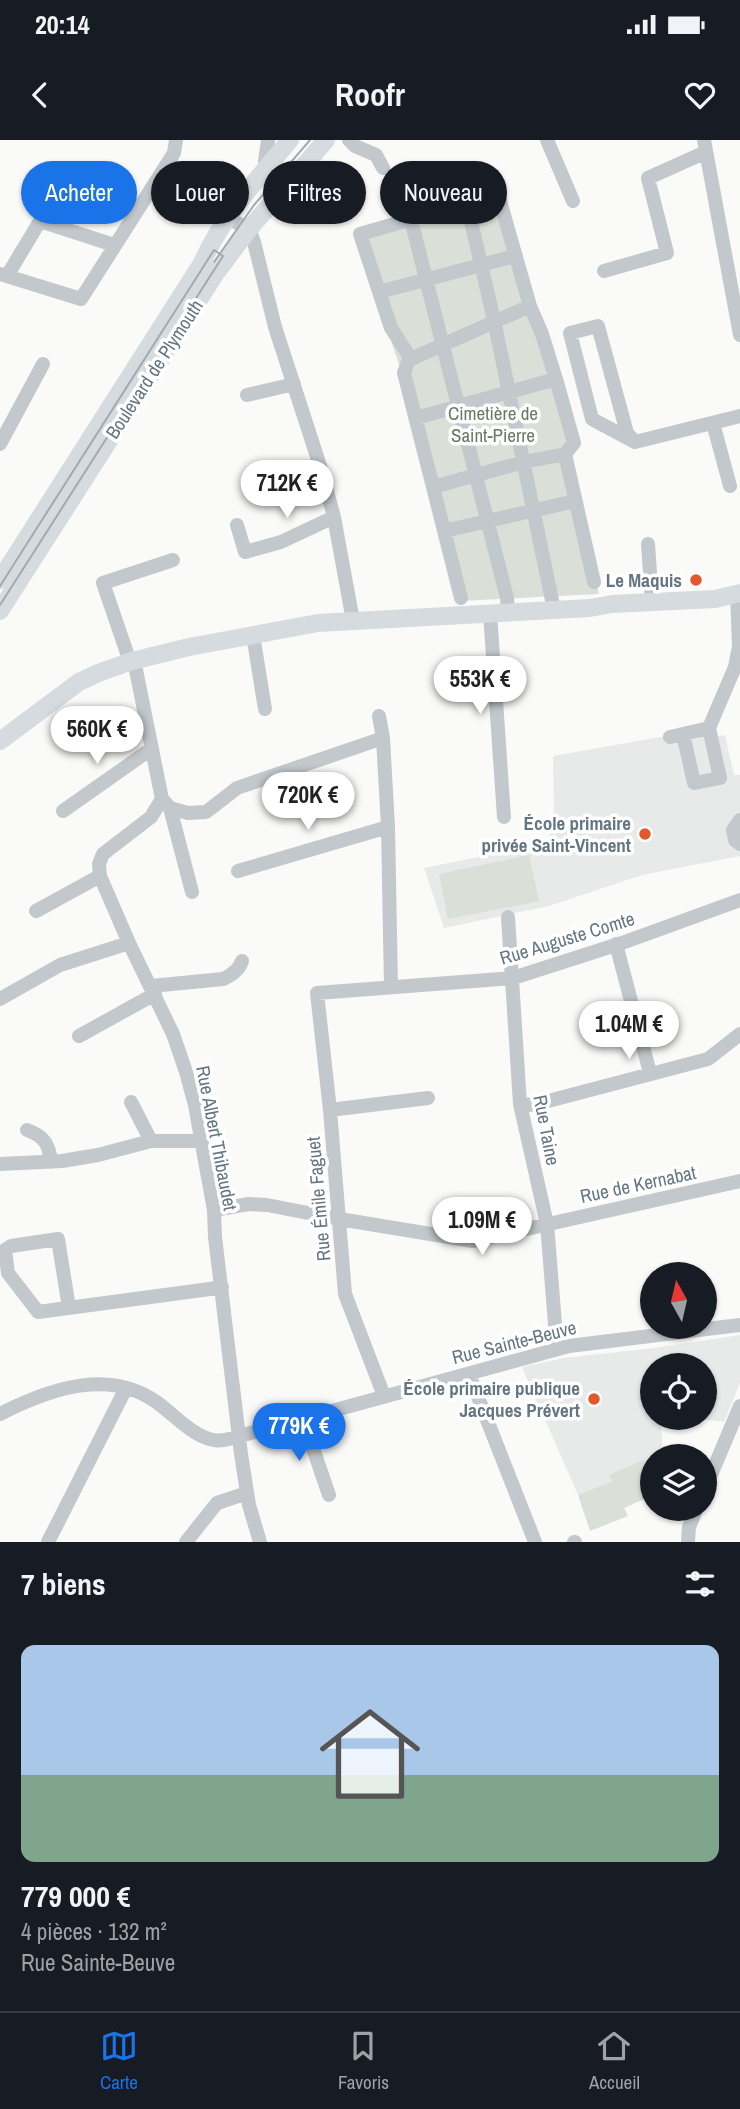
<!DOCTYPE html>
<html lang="fr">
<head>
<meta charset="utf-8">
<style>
  :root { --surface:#171b24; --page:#20242c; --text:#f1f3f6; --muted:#9ea1a6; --line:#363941; --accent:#1a73e8 }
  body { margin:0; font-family:"Archivo Narrow",sans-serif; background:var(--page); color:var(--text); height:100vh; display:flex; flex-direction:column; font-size:26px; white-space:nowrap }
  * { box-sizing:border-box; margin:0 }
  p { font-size:23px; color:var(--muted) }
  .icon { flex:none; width:38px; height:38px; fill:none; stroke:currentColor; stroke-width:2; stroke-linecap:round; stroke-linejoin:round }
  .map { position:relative; height:1402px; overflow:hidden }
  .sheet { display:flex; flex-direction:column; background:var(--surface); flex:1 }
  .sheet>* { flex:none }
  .banner { position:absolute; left:21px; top:21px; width:698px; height:63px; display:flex; gap:14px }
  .needle { width:46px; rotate:352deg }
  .controls { position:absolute; left:640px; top:1122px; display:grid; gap:14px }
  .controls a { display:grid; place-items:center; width:77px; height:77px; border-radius:50%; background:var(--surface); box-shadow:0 2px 5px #0004; font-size:35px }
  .price { position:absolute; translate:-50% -60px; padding:0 16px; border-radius:24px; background:#fff; color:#222; font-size:23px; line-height:46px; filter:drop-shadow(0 2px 4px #0008) }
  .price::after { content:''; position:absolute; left:50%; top:42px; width:21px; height:16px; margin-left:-10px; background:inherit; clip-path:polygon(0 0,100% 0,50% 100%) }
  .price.active { background:var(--accent); color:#fff }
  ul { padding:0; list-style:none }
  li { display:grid; align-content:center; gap:14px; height:371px; padding:0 21px }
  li+li { border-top:2px solid var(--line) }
  li span { display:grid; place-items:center; height:217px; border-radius:14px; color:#555 }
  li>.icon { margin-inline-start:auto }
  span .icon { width:126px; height:126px; fill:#fffc; stroke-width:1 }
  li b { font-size:30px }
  h2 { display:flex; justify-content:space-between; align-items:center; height:84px; padding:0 21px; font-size:30px }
  .tag { padding:0 24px; border-radius:32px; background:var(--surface); box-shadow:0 2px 5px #0004; font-size:24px; line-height:63px }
  .tag.active { background:var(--accent); color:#fff }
  .status { display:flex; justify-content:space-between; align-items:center; height:49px; padding:0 35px; background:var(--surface); direction:ltr }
  .status svg { height:19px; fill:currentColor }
  header { display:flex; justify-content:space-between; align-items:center; height:91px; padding:0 21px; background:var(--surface); font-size:32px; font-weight:800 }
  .tabs { display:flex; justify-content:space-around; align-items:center; height:98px; border-top:2px solid var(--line); background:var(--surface); font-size:19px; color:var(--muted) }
  .tabs a { display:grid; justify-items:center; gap:4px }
  .tabs .active { color:var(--accent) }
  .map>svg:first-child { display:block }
  .built { fill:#e8e9e9 }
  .green { fill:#dadfd7 }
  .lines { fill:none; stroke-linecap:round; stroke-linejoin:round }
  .minor { stroke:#c3c8cc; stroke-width:14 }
  .major { stroke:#d6dbdf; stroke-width:18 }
  .tram { stroke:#a2aab0; stroke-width:2 }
  .poi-dot { fill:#e4572e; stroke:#fff; stroke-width:2.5 }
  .labels { text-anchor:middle; stroke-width:7; stroke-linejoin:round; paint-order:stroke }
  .street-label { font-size:19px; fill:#657683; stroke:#fff }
  .park-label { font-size:19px; fill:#687a64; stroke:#fff }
  .poi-label { font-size:19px; font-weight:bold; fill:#657683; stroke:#fff; text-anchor:end }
</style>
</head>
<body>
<div class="status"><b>20:14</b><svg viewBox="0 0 49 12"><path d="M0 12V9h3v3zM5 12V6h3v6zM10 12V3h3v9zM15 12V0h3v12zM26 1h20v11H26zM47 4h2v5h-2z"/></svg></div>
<header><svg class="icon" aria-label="back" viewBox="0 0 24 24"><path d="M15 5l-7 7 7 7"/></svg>Roofr<svg class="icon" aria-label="heart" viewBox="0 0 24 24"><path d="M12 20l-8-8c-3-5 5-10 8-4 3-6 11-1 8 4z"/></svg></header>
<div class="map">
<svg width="740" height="1402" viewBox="0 0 740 1402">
  <rect width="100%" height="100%" fill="#fafaf8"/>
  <!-- built -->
  <path class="built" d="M714,590l3,6 8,-1 9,40h6v81l-98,19 -93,31 -105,22 -20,-60 122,-25 8,-18 -1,-69 113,-20z
    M740,1195v48l-16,39 -28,-4h9v-53h-52v53h42l-34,4 2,34h-10v25l-10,-20 -33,14 2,6 -34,14 -56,-128 42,-9 90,-10z"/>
  <!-- green -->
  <path class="green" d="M501,50l33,115 18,46 17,103 30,140 -140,7 -58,-230 -45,-139z
    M529,715l10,46 -91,18 -9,-45z
    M643,1320l10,21v14l-29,13 4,8 -38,15 -12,-36 34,-14 -3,-6z"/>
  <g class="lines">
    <!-- minor -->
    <path class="minor" d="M349,0l6,6 21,9 7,13
      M547,0l26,61
      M704,0l36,195
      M265,21l3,-21
      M467,64l27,116 60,290
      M228,78l21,11 5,13 21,85 46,142 13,48 19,104
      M411,80l96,378 1,14
      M604,131l63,-18 -19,-75 58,-26
      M0,134l81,25 93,-146 2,-13
      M7,136l33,-55 74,24
      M379,152l136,-36
      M530,166l-119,53 -20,-31 -31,-94 138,-40 32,112 12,28 14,45 18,64 -9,11 29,128
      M411,219l-3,3 -4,11 29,114 91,-25 41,-8
      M247,255l47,-11
      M416,278l140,-39
      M713,283l17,63
      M635,302l-8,-9 -29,-107 -28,7 22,86 43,23 105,-26
      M0,304l43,-80
      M433,347l28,111
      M237,385l8,27 36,-10 53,-25
      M444,391l131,-30
      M648,404l4,58
      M173,420l-70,23 25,73 7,9 27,134 -11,18 -48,37 -4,10 1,12 29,67 44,91 13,38 9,33 10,56 9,49 1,27 26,217 8,51 11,37
      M490,473l14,204
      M253,495l12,74
      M379,576l4,22 5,89 3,159
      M683,594l11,49 26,-5 -11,-50
      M670,597l39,-9 26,-61 4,-21 -2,-52
      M162,659l8,9 18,5 18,-1 31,-24 146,-50
      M170,668l22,84
      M63,671l88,-62
      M740,680l-7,10 2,10 5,4
      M238,731l150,-44
      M36,771l64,-35
      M508,777l12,187 27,120 10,125
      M616,804l34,129
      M151,846l72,-7c9,-4 16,-9 19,-18
      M0,859l60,-34 69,-22
      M79,896l76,-42
      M131,962l20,39
      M520,964l13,1 175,-46 32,-25
      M330,970l98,-12
      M27,990c17,6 22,14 24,32
      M0,1024l62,-3 36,-6 53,-14h50
      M214,1070l35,-6 18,1 72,14 134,22 267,-60
      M69,1168l-11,-69 -47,7 -6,4 3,23 30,39 172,-23 12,-2
      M469,1234l66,168
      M384,1256l-39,-102 -15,-184 -13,-117 196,-15 109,-35 118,-43
      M0,1274c51,-26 113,-48 163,-7 15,12 31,29 50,33 5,1 12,0 16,-1l340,-93 171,-21
      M303,1279l26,76
      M705,1349l35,-83
      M48,1402l78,-154
      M186,1402l31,-39 30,-10
      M574,1402h1
      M688,1402l1,-15 8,-19"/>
    <!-- major -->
    <path class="major" d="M0,440l202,-317c20,-46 56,-85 88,-123
      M0,471l216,-338 33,-44 77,-89
      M0,601l79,-59 19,-9 34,-12 57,-14 129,-24 272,-15 22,-4 103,-5 25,-6"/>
    <!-- tram -->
    <path class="tram" d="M214,122l40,-57 56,-65
      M0,446l214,-336 9,6 -223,349"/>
  </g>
  <!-- markers -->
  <g class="poi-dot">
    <circle cx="696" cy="440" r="7"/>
    <circle cx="645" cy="694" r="7"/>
    <circle cx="594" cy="1259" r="7"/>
  </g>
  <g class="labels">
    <!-- street labels -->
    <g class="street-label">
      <text transform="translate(154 229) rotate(-57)" y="7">Boulevard de Plymouth</text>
      <text transform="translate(567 798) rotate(-17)" y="7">Rue Auguste Comte</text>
      <text transform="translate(547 990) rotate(79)" y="7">Rue Taine</text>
      <text transform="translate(217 998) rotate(79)" y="7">Rue Albert Thibaudet</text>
      <text transform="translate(638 1044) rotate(-12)" y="7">Rue de Kernabat</text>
      <text transform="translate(318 1059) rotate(-95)" y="7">Rue Émile Faguet</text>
      <text transform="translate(514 1202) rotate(-14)" y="7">Rue Sainte-Beuve</text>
    </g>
    <!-- park labels -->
    <g class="park-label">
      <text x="493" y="280">Cimetière de<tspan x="493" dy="22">Saint-Pierre</tspan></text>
    </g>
    <!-- poi labels -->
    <g class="poi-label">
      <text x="682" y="447">Le Maquis</text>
      <text x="631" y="690">École primaire<tspan x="631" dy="22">privée Saint-Vincent</tspan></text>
      <text x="580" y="1255">École primaire publique<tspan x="580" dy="22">Jacques Prévert</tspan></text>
    </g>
  </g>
</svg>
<div class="controls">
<a><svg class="needle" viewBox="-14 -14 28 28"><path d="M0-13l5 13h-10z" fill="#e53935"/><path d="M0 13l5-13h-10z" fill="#9ea1a6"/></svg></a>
<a><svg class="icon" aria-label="locate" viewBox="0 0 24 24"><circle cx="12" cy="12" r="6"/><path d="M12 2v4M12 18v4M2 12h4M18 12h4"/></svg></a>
<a><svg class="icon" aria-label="layers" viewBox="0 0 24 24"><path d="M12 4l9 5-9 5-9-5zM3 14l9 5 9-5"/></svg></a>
</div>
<b class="price" style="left:287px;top:380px">712K €</b>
<b class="price" style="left:480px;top:576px">553K €</b>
<b class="price" style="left:97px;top:626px">560K €</b>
<b class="price" style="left:308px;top:692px">720K €</b>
<b class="price" style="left:629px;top:921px">1.04M €</b>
<b class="price" style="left:482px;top:1117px">1.09M €</b>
<b class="price active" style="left:299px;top:1323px">779K €</b>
<div class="banner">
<a class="tag active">Acheter</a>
<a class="tag">Louer</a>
<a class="tag">Filtres</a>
<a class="tag">Nouveau</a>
</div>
</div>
<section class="sheet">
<h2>7 biens<svg class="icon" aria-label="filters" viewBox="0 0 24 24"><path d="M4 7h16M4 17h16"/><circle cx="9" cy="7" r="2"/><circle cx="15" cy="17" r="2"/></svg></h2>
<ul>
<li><span style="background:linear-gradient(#a9c7e8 60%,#7fa58c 0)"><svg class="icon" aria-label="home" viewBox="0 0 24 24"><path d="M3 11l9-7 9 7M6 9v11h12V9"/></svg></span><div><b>779 000 €</b><p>4 pièces · 132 m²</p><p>Rue Sainte-Beuve</p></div></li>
</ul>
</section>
<nav class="tabs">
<a class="active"><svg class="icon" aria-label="map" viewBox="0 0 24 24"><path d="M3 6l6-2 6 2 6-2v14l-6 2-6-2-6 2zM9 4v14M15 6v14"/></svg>Carte</a>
<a><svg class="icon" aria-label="saved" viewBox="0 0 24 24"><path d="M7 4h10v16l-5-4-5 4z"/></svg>Favoris</a>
<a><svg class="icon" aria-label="home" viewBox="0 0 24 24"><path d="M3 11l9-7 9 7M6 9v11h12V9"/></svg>Accueil</a>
</nav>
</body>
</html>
